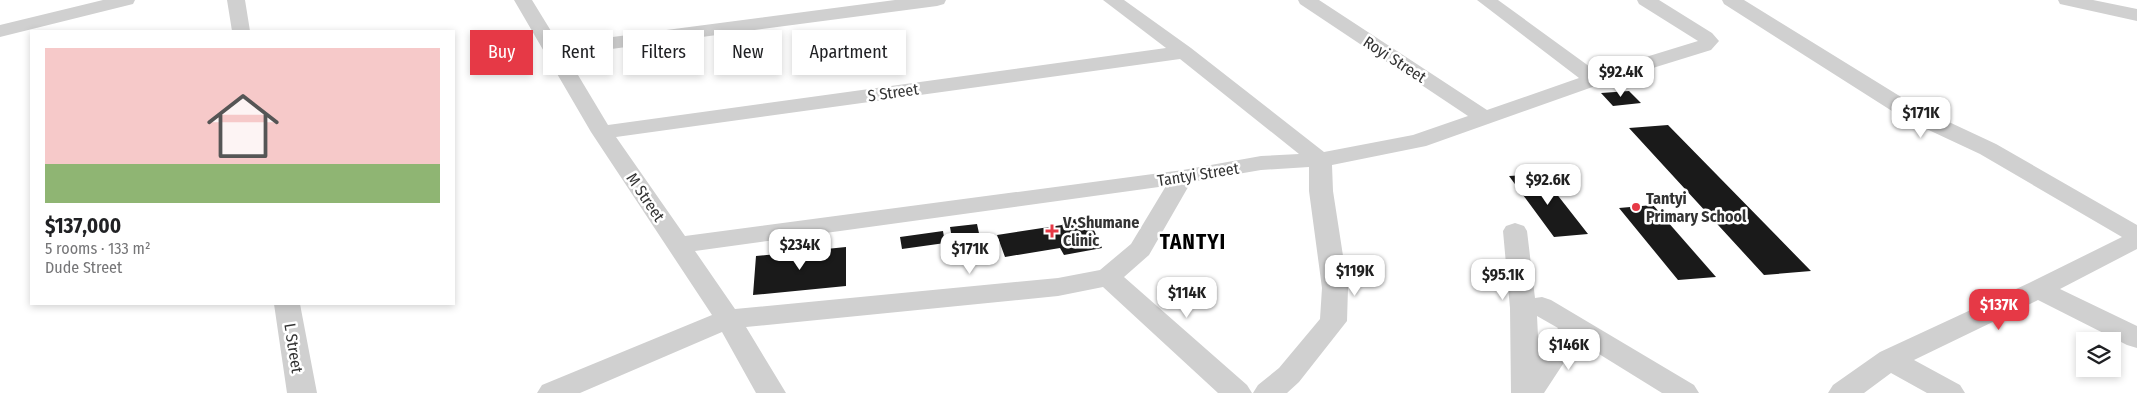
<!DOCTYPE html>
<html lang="en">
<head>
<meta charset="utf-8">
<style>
  :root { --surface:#fff; --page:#f6f6f6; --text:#202124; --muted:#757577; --accent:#e63946 }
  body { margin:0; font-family:"Fira Sans Condensed",sans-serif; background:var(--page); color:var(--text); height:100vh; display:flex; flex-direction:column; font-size:19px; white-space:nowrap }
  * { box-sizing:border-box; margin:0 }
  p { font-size:16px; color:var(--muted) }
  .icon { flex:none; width:28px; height:28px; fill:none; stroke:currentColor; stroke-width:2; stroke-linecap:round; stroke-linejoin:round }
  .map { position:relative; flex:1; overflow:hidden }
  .drawer { position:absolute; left:30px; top:30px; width:425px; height:275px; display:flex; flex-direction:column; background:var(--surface); border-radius:0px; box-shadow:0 2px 8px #0003 }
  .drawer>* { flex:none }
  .guide { position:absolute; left:470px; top:30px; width:475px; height:45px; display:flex; gap:10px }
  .fabs { position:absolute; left:2076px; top:332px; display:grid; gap:10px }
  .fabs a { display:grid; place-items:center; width:45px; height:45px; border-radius:0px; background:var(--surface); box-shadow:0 2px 8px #0003; font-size:25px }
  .price { position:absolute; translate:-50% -42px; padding:0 11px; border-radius:10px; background:#fff; color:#222; font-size:16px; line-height:32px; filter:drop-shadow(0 1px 2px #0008) }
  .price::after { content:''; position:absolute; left:50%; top:30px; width:15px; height:11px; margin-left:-8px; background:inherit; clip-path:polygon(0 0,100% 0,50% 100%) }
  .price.current { background:var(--accent); color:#fff }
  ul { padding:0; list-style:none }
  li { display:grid; align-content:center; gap:10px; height:265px; padding:0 15px }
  li span { display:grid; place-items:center; height:155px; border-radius:0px; color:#555 }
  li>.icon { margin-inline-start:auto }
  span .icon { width:90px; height:90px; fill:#fffc; stroke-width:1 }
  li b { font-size:21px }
  .pill { padding:0 18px; border-radius:0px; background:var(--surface); box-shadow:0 2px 8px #0003; font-size:18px; line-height:45px }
  .pill.current { background:var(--accent); color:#fff }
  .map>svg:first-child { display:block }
  .building { fill:#1a1a1a }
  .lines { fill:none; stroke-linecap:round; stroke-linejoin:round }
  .minor { fill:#d0d0d0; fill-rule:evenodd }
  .poi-dot { fill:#e63946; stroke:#fff; stroke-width:2 }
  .labels { text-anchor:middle; stroke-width:5; stroke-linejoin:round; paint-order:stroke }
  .street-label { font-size:16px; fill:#333; stroke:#fff }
  .poi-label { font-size:16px; font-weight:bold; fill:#333; stroke:#fff; text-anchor:start }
  .district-label { font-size:21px; font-weight:bold; letter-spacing:1px; fill:#000; stroke:#fff }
</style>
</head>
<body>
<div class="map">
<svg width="2137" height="393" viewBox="0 0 2137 393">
  <rect width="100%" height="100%" fill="#fff"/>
  <!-- building -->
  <path class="building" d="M1629,91l12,12 -28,3 -12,-13z
    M1668,125l143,146 -47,4 -135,-147z
    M1541,174l47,60 -34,3 -45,-61z
    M1653,205l63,72 -38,3 -59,-72z
    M1088,217l14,31 -38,7 -4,-7 -55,9 -8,-22 65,-10 1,-4z
    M977,224l5,23 -28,3 -4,-23z
    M943,231l2,12 -43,6 -2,-12z
    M846,247v39l-93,9 3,-39z"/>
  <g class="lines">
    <!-- minor -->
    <path class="minor" d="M103,0h32l-2,4 -133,33v-12z
      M227,0h18l5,31h-18z
      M514,0h18l27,44 336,-44h51l-2,4 -7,2 -371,49 42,70 558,-77 -63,-48h21l67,48 133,104 89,-17 55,-19 -168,-112 -2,-4h21l168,110 92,-32 -102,-78h21l99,72 101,-31 -59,-37 -2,-4h22l53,33 7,8 -8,9 -110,34 -175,62 -94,19 1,26 15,97 -1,33 -48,61 -12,11h-34l5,-8 21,-17 41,-49 2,-31 -13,-97v-24l-48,3 -70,12 -42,73 -25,22 123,108 5,8h-34l-115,-106 -45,9 -312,31 40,66h-30l-34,-61 -142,61h-43l5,-8 170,-70 -121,-183zM1180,59l119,95 -38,2 -78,14 -498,66 -69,-99zM1166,186l-35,58 -31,26 -42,8 -323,31 -40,-58z
      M1722,0h22l175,108 77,36 141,81v24l-77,40 77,37v22l-10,-3 -89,-45 -124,60 46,25 5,8h-38l-36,-20 -27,20h-36l5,-8 47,-33 149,-69 93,-46 -142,-83 -77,-36 -179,-114z
      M2058,0h35l44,9v12l-77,-17z
      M1515,223l9,3 3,5 8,67 7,-1 9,3 143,85 5,8h-37l-84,-52 -34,52h-33l-1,-85 -7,-77 3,-5zM1537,316l21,12 -19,28z
      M274,304h26l17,89h-30z"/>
  </g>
  <!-- markers -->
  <g class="poi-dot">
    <circle cx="1636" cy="207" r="5"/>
    <path d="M1049.5 223.5h5v5h5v5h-5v5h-5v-5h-5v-5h5z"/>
  </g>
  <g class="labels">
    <!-- street labels -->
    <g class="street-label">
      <text transform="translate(1395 59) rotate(33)" y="6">Royi Street</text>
      <text transform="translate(893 92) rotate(-8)" y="6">S Street</text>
      <text transform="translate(1198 174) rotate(-9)" y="6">Tantyi Street</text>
      <text transform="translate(646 197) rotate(56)" y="6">M Street</text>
      <text transform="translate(294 348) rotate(81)" y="6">L Street</text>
    </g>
    <!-- poi labels -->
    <g class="poi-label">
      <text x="1646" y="204">Tantyi<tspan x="1646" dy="18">Primary School</tspan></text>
      <text x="1063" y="228">V. Shumane<tspan x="1063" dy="18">Clinic</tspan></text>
    </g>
    <!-- district labels -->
    <g class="district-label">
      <text x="1193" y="249">TANTYI</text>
    </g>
  </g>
</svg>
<div class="fabs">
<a><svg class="icon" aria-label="layers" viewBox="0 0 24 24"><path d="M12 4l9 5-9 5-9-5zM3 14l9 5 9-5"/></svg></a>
</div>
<b class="price" style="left:1621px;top:98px">$92.4K</b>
<b class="price" style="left:1921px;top:139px">$171K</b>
<b class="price" style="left:1548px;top:206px">$92.6K</b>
<b class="price" style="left:800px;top:271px">$234K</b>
<b class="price" style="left:970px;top:275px">$171K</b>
<b class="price" style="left:1355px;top:297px">$119K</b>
<b class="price" style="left:1503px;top:301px">$95.1K</b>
<b class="price" style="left:1187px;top:319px">$114K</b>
<b class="price current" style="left:1999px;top:331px">$137K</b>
<b class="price" style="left:1569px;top:371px">$146K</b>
<div class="guide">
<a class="pill current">Buy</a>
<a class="pill">Rent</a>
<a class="pill">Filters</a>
<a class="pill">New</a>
<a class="pill">Apartment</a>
</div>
<section class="drawer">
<ul>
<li><span style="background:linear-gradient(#f6c9c9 75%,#8fb573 0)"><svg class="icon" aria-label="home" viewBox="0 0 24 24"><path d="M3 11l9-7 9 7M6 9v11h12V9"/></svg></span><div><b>$137,000</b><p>5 rooms · 133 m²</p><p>Dude Street</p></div></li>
</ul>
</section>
</div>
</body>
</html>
